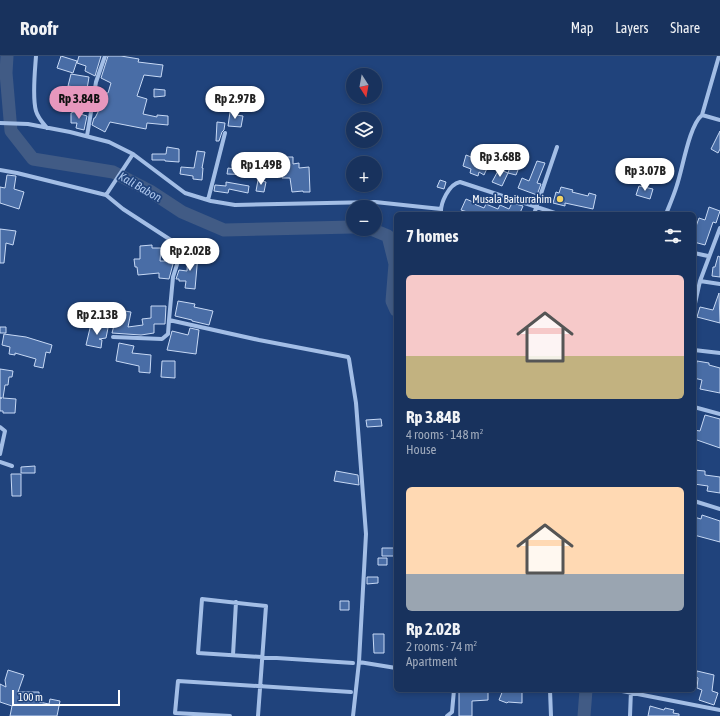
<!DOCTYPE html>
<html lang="en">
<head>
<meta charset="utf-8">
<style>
  :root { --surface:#18325d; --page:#213a63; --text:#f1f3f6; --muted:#9faabc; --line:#364d72; --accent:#e797bd }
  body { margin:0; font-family:"Asap Condensed",sans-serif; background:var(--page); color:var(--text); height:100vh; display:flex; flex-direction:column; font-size:15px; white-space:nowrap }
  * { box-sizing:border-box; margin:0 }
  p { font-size:13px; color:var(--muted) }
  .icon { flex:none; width:22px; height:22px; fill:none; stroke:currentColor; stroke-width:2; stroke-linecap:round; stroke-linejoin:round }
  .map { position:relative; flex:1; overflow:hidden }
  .sheet { position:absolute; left:394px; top:156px; width:302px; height:480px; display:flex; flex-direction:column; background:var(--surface); border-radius:6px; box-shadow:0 2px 6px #0003,0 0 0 1px var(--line) }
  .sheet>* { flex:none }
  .needle { width:26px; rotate:169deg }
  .buttons { position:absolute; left:346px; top:12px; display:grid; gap:8px }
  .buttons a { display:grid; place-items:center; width:36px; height:36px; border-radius:50%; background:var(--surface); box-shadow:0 2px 6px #0003,0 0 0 1px var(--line); font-size:20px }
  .scale { position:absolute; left:12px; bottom:10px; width:108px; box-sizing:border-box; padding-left:4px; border:2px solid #fff; border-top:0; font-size:11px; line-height:14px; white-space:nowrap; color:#fff; -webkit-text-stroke:3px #20437c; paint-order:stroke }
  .price { position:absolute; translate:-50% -34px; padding:0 9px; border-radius:14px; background:#fff; color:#222; font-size:13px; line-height:26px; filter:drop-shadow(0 1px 2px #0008) }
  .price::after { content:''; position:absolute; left:50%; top:24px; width:12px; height:9px; margin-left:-6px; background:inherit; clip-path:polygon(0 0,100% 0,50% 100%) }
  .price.current { background:var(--accent); color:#111 }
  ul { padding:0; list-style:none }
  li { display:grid; align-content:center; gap:8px; height:212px; padding:0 12px }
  li span { display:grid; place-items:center; height:124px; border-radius:6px; color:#555 }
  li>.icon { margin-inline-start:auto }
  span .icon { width:72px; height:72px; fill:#fffc; stroke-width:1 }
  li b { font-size:17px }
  h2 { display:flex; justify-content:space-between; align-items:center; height:48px; padding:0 12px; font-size:17px }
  header { display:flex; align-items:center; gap:24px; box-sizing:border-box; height:56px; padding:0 20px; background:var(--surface); border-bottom:1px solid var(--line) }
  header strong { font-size:19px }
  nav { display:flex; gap:22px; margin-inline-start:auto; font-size:14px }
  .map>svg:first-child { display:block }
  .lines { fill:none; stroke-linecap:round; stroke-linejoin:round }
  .river { stroke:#415b85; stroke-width:13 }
  .building { fill:#496da6; stroke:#c7d9f5 }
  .minor { stroke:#a3bee6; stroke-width:4 }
  .poi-dot { fill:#f3d365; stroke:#20437c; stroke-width:1.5 }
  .labels { text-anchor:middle; stroke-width:3.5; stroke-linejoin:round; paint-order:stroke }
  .poi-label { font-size:11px; fill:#fff; stroke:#20437c; text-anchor:end }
  .water-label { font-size:12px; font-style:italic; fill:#afc8ee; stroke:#20437c }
</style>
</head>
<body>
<header>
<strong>Roofr</strong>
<nav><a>Map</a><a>Layers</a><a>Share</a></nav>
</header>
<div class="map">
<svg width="720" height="660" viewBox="0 0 720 660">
  <rect width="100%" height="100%" fill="#20437c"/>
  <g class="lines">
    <!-- river -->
    <path class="river" d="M7,0l-1,17 5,58 22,28 80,13 37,19 32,21 42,18 129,-3
      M371,173l17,7 7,28 -3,37 4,9
      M584,660l2,-26"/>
  </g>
  <!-- building -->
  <path class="building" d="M61,0l16,5 -4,12 -16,-5z
    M79,0h22l-6,20 -10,-5 1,-5 -9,-3z
    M108,0h13l18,3 -1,3 25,3 -2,12 -17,-2 -7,21 10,3 -4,15 14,3v-2l11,1v9l-21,-2 -1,6 -36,-7 -5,10 -13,-7 2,-7h1l3,-6 4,-12 -4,-2 2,-5h8l3,-10 -10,-5z
    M71,18l18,3 -2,12 -19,-3z
    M154,33l11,1v6l-11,1z
    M52,35h8v7l7,-1 1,6 -16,2z
    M74,56l13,4 -3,14 -8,-2 1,-5h-6v-10z
    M230,56l6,1v2l7,1 -2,11 -13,-1z
    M217,66l8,1 -1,7 -2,2 -3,9h-3z
    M720,75v18l-2,4 -7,-4z
    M167,91l12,2v13l-14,-1v-1h-13v-6h14z
    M197,95l8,1 -3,16h1l-1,12 -9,-1v-3l-13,-2 1,-7 13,1z
    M466,99l23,9 -5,11 -5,-3 -1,4 -8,-3 1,-4 -8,-3z
    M282,101h11v7l6,-1v5l10,-1 1,25h-7v-1l-11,1 -2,-14h-8l1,-5h-8l-12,-3 1,-6 11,3 -1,-8h8z
    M537,105l8,2 -8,20 4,1 -4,11 -19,-7 4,-10 7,3z
    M242,107l16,2 -2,10 -29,-1 1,-6 13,2z
    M510,111l8,3 -2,5 -8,-2z
    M499,113l9,4 -6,13 -10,-4z
    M7,119l9,1 -2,13 10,3 -5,17 -19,-6v-16l5,1z
    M258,124l8,2 -2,10 -8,-1z
    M440,124l6,2 -2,7 -7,-2z
    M226,126l23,4 -1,7 -19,-4 -1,4 -14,-2 1,-6 11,1z
    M639,130l14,3 -3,10 -14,-4z
    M561,131l12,3 -1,2 16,4 1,-3 7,2 -3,14 -28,-6v3l-12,-3 3,-11 3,1z
    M466,143l7,3 -1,1 12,5 2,-4 12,5 2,-4 9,4 3,-6 11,3 -3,7 1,1h-47l-13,-4z
    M709,151l11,4 -4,12 -3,-1 -8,23 -11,-3v-10l5,-14 6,2z
    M0,173l16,2 -3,14 -7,-2 -2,20h-4z
    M152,189v3h9l-1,13h8v2l5,1 -4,15 -10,-1v-5l-21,2 -1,-8h-2l-1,-8h6v-13z
    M188,198l10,1 -3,34 -10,-1 1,-7h-7v-2h-3l3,-9 8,1z
    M718,200l2,1v20l-8,-1 1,-9h2z
    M719,237l1,30 -23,-6 3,-10 13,3z
    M178,245l17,3 -1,3 19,4 -4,14 -17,-4v-1l-17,-4z
    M151,250h15l-1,18h-11v9l-13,2 -29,-2 6,-23 13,2 -3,15 15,-2 -1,-6 9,-1z
    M91,268l17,4 -2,10 -7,1 3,1 -1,8 -15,-3z
    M0,271h6v6h-6z
    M190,272l9,2 -3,24 -29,-4 5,-19 16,4z
    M4,278l22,3 26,8 -2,8 -4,-1 -3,16 -9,-2 2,-7 -21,-6v2l-6,-1 1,-7 -8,-2z
    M119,287l15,3 -2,7 19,2 -1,18 -11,-1v-6l-23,-5z
    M162,305h13v17l-14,-1z
    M697,305l12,2v2l11,3v25l-20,-4 2,-9 -8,-2z
    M0,313l13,2 -1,6h-3l-1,8h-3l-2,13 13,1 -1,14h-12v-2h-3v-13h2h-2z
    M705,359l15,4v29l-26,-9v-9l6,1z
    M381,363l1,7 -15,1 -1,-7z
    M35,410v7h-14v-6z
    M694,414l11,1v4l15,2v16l-13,-2 1,-5 -14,-2z
    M336,415l22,4 1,10 -25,-4z
    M11,418h10v22h-9z
    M702,459l18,6v21l-26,-7v-18l7,2z
    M382,492h14v8h-14z
    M378,502h9v7h-9z
    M367,521h11v6l-11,1z
    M340,545h9v9h-9z
    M373,578h11v19h-10z
    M8,614l16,5 -6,17h21v10l10,2 1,-5 10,2 -3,15h-47l2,-10 -12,-4v-18l6,3 -1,-7z
    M697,615l17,4 -2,16 6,2 -4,12 -15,-5 3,-10 -5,-2 1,-10 -2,-1z
    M459,634h29v10l-16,1v15h-13z
    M503,634h19v13l-14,-1 -1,1 -8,-3z
    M650,650l14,4 1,-2 9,2 -1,3 6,1v2h-31z"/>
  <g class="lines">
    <!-- minor -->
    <path class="minor" d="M36,0c-1,15 -4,41 0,55 2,7 7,12 11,17
      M702,59l17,-59
      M0,67l28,1 42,8 39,10 24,12 52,39 26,8 24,4 140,-3 66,7
      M87,80l9,-54 9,-26
      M133,98l-27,41 17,14 57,37 1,6 -8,25 -4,43
      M0,114l17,3 89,22
      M208,144l17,-67
      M441,158c-1,-11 8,-30 19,-32l98,32
      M534,158l23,-67
      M666,158c4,-10 8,-19 11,-29 6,-18 12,-59 25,-70l18,5
      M694,197l14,3
      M700,225l20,3
      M694,252l6,-27 20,-53
      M113,281l49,2 6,-5 1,-14 90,20 89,17 1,2 7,44 10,131 -7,128 -6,54
      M694,294l26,3
      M694,351l26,7
      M0,371l5,4 -5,23
      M0,406l12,4
      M694,445l26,8
      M233,599l3,-53
      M359,606l37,6
      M550,634l1,26
      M617,634l103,20
      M230,660l-55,-3 3,-32 173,11
      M258,660c3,-37 5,-73 8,-110l-64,-7 -4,54 155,10
      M447,660l5,-4 2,-22
      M630,660l1,-26"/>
  </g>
  <!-- markers -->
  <circle class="poi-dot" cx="560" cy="143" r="4"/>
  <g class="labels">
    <!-- poi labels -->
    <g class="poi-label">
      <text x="552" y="147">Musala Baiturrahim</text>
    </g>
    <!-- water labels -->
    <g class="water-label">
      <text transform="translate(140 131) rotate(30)" y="4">Kali Babon</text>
    </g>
  </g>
</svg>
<div class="buttons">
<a><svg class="needle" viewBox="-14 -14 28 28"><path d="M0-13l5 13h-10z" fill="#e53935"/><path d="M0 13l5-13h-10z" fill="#9faabc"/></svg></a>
<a><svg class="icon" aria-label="layers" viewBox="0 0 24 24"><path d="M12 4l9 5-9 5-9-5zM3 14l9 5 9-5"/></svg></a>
<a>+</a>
<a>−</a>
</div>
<div class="scale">100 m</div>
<b class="price current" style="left:79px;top:64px">Rp 3.84B</b>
<b class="price" style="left:235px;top:64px">Rp 2.97B</b>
<b class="price" style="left:500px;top:122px">Rp 3.68B</b>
<b class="price" style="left:261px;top:130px">Rp 1.49B</b>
<b class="price" style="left:645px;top:136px">Rp 3.07B</b>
<b class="price" style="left:190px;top:216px">Rp 2.02B</b>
<b class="price" style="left:97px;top:280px">Rp 2.13B</b>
<section class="sheet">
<h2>7 homes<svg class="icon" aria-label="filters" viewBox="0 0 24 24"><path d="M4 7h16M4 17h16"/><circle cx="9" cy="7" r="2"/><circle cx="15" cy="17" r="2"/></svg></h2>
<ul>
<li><span style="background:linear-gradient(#f6c9c9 65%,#c2b280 0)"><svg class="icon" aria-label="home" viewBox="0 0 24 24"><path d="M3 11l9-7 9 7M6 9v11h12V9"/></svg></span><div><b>Rp 3.84B</b><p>4 rooms · 148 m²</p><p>House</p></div></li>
<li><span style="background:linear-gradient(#ffd9b3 70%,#9aa5b1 0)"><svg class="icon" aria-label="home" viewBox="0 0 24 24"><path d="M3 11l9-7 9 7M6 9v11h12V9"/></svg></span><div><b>Rp 2.02B</b><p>2 rooms · 74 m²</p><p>Apartment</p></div></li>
</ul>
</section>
</div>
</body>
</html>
